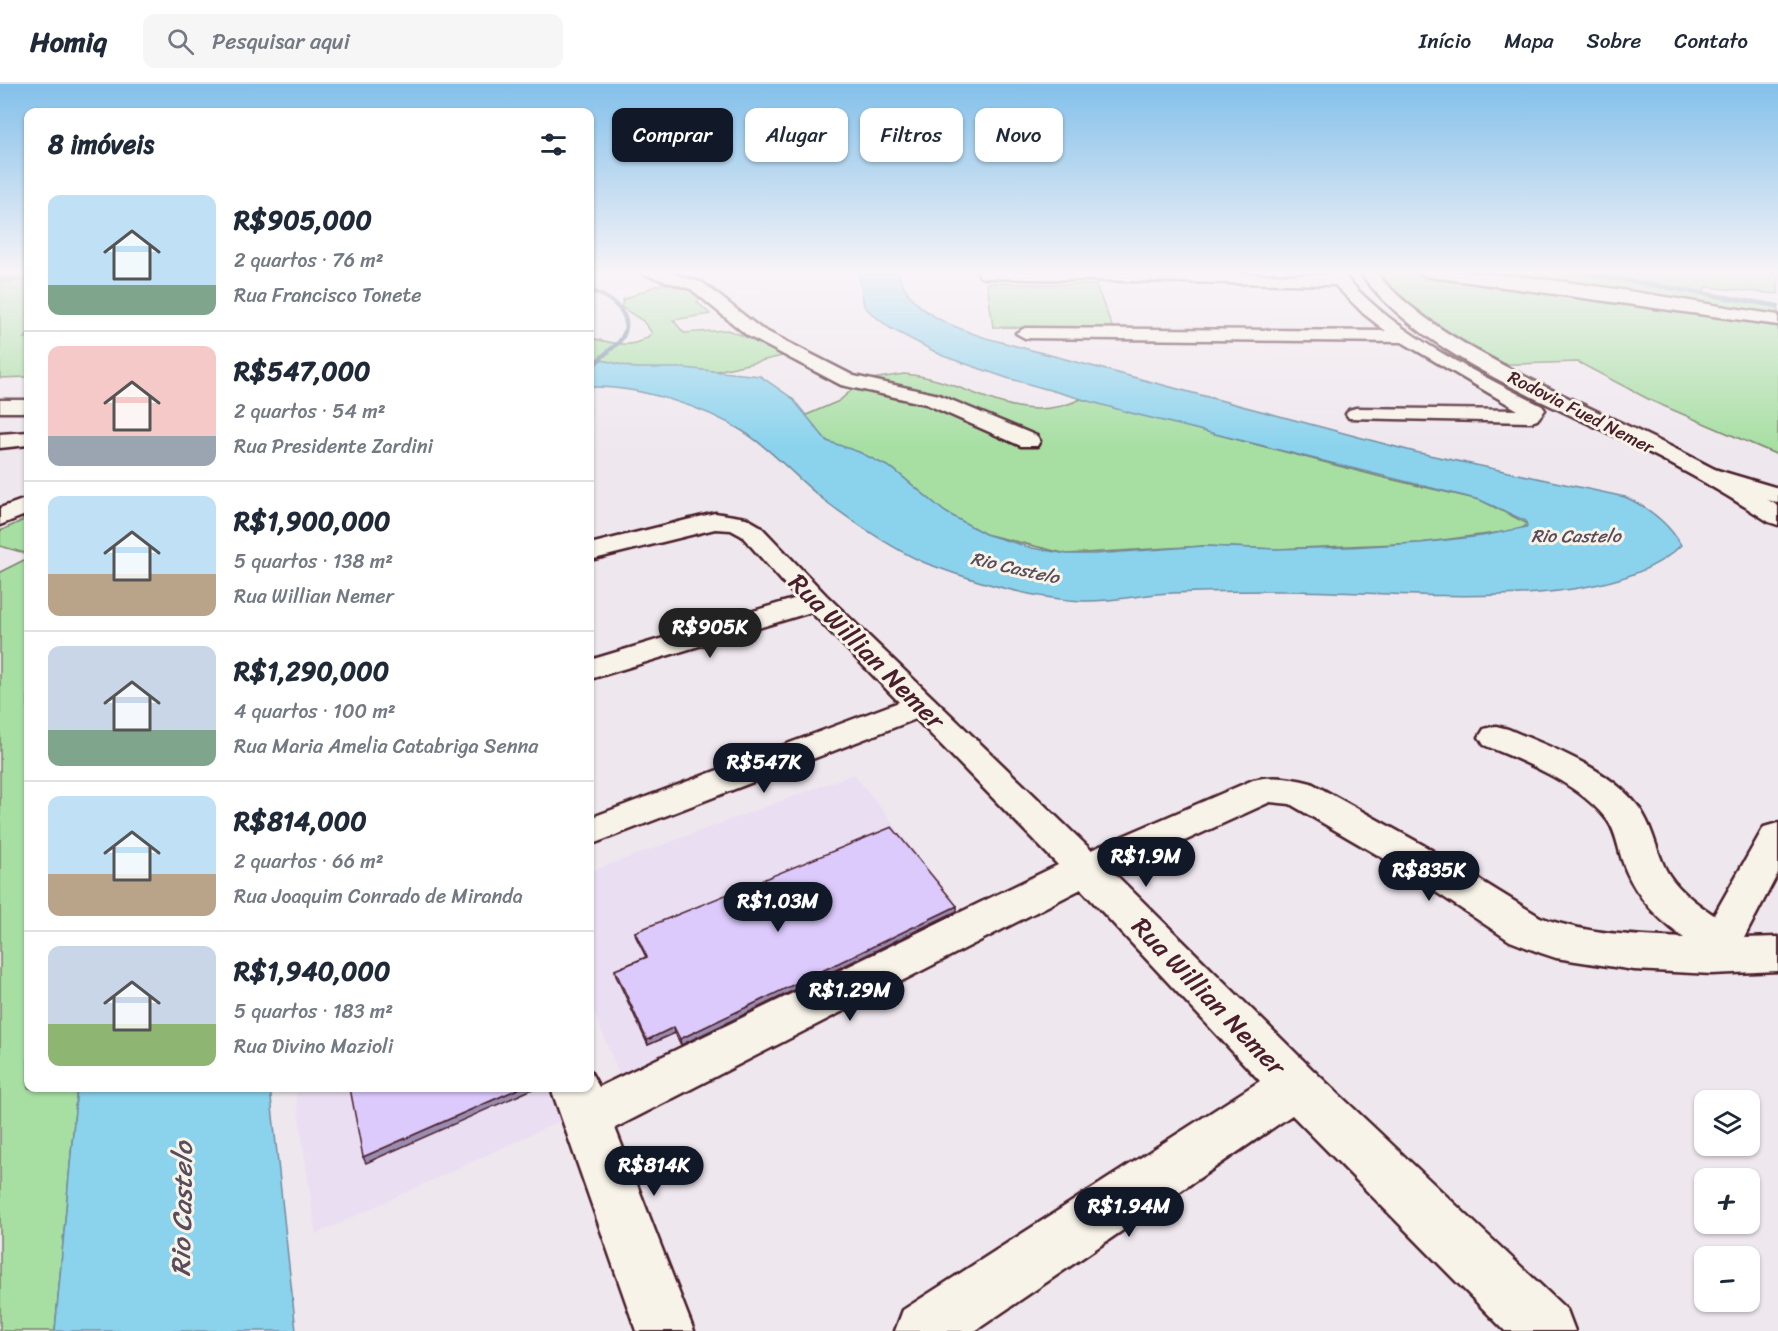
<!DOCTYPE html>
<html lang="pt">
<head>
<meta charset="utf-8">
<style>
  :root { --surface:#fff; --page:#f6f6f7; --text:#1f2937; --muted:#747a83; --line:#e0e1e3; --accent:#111827 }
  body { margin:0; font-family:Sriracha,sans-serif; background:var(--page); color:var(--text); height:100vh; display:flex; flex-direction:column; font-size:22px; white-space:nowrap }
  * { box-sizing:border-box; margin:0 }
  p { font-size:20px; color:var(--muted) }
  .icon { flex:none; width:33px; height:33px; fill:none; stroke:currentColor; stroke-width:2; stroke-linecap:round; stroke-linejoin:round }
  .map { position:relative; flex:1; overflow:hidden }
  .details { position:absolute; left:24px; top:24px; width:570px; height:984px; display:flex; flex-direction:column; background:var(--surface); border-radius:12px; box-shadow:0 2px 4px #0004 }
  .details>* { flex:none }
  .guide { position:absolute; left:612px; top:24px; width:570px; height:54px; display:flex; gap:12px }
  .tools { position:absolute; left:1694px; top:1006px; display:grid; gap:12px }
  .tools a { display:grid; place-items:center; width:66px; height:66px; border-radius:12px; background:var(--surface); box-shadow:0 2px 4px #0004; font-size:30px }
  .price { position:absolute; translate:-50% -51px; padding:0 14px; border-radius:21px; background:var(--accent); color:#fff; font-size:20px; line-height:39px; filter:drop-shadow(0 2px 3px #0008) }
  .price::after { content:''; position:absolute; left:50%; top:36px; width:18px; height:14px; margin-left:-9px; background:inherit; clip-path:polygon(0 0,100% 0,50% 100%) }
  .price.on { background:#222; color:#fff }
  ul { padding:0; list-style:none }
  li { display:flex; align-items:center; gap:18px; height:150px; padding:0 24px }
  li+li { border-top:2px solid var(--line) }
  li span { display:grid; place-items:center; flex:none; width:168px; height:120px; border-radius:12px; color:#555 }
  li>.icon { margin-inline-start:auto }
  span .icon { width:72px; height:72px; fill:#fffc; stroke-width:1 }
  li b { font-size:26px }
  h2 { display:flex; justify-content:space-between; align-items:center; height:72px; padding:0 24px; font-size:26px }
  .chip { padding:0 21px; border-radius:12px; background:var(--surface); box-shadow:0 2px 4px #0004; font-size:21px; line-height:54px }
  .chip.on { background:var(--accent); color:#fff }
  header { display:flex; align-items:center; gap:36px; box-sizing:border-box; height:84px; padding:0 30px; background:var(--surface); border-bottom:2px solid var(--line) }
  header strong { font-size:28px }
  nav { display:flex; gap:33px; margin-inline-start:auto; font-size:21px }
  .search { width:420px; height:54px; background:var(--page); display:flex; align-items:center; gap:15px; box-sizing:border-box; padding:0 21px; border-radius:12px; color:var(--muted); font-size:22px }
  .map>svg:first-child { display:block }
  .built { fill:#e9def2 }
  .green { fill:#a7dfa3; stroke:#787f67; stroke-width:1.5 }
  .water { fill:#8bd3ed; stroke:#718b9f; stroke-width:1.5 }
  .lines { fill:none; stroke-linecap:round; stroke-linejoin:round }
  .stream-far1 { stroke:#718b9f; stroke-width:4.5 }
  .stream { stroke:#718b9f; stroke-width:5 }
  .minor-casing { stroke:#4a1f2b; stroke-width:5 }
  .major-casing { stroke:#4a1f2b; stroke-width:5 }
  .minor { fill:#f7f3e8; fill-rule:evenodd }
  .major { fill:#f7f3e8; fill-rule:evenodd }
  .wall { fill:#bdaed9; stroke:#4a1f2b; stroke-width:1.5 }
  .shaded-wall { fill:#9a8db0; stroke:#4a1f2b; stroke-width:1.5 }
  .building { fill:#dccafc; stroke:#4a1f2b; stroke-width:1.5 }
  .labels { text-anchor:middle; stroke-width:6; stroke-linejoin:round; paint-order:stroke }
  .far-street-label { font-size:18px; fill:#4a1f2b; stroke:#f7f3e8 }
  .far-water-label { font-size:18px; font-style:italic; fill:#5a4c5c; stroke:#f7f3e8 }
  .near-street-label { font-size:26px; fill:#4a1f2b; stroke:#f7f3e8 }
  .near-water-label { font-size:27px; font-style:italic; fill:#5a4c5c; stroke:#f7f3e8 }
</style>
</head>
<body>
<header>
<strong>Homiq</strong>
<div class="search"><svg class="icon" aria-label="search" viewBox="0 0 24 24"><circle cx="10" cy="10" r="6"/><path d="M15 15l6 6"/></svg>Pesquisar aqui</div>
<nav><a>Início</a><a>Mapa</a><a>Sobre</a><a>Contato</a></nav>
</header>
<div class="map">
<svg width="1778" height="1247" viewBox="0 0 1778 1247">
  <rect width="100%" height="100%" fill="#efe7ee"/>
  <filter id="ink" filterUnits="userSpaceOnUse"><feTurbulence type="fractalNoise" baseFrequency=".0167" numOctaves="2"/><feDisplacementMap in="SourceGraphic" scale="12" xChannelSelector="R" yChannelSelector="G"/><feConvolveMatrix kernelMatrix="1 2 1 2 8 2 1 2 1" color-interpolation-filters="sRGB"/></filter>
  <g filter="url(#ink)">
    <!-- built -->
    <path class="built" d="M854,690l113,144 -345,163 -32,-78v-131z
      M295,1004h255l12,32 -246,114z"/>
    <!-- green -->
    <path class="green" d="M0,187h28v64l-4,3h4v39l-28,1z
      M1369,187h409v23l-72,-7 -2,4 8,6 66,8v150l-126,-54 -74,-39 -93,3 -34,-20z
      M689,198l23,7 -15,13 13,12 -37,6 11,13 43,-3 45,16 15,9 -70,16 -83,-3 -44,-11v-19c23,4 43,14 62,-5l-9,-12 -22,-14 2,-7 34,-15z
      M987,199l109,2 17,44 -120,-2z
      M904,290c66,5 110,56 177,25l300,78 99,23 48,24 -9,6 -99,13 -144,6 -72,-3 -137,8 -82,-20 -40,-22 -52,-43 -66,-28 -23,-25 35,-15 15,-13 18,-9z
      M28,434v36l-28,-8v-15z
      M28,474v530h49l-22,243h-55v-759z"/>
    <!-- water -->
    <path class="water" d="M858,187h40c10,41 53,55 88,67l429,114 210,45c24,11 43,25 56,48 -73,75 -301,44 -402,46 -41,0 -82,0 -123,3 -25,3 -49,8 -75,7 -51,-3 -105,-19 -153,-37 -29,-11 -78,-44 -104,-64 -27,-21 -50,-49 -80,-68 -41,-26 -106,-46 -154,-45v-30l44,11h50l76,8 32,22 35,43 32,11 34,17 52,43 40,22 47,14 35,6h28l109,-8 72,3 74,-2 70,-4 62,-7 45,-9 -1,-6 -46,-21 -349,-87 -124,-35 -64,-22 -53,-28 -19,-15 -7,-7z
      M77,1004h193l26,243h-241z"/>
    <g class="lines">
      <!-- stream-far1 -->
      <path class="stream-far1" d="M1570,187l208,35
        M0,196h28
        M590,206c22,8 49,27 29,52 -8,8 -18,14 -25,23"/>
      <!-- stream -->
      <path class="stream" d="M590,286l5,-7"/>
      <defs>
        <path id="minor" d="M641,187h23l39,12 57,45 94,48 85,19 98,41 3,5 -3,5h-16l-95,-42 -85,-19 -93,-49 -57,-47 -48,-15z
          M978,187l350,4 -2,-4h15c48,61 133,100 201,135l3,4 -8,10 -7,2 -181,-4 -3,-4 3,-4 7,-2 162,2 -116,-68 -377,-4 -9,-5 9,-5 361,3 -22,-17 -29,-29 -351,-7 -5,-2z
          M1418,187c119,0 242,27 360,44v10l-353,-49z
          M0,316h28v12h-28z
          M28,348v13l-28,3v-14z
          M1707,383l71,21v15l-79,-24 -4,-5 4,-5z
          M28,414v16l-28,11v-17z
          M715,429l31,5 14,8 66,69 265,255 162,-70c19,-5 39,-2 58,3l112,62 117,72c45,17 96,19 144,21 -28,-20 -51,-44 -62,-78 -4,-12 -6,-28 -14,-39 -29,-38 -81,-58 -124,-76l-5,-8 5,-8 12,-3 12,3c44,19 98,38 129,76 15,19 18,42 28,63 10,20 31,35 49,47l50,-88 14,-4v50l-34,65 34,-1v34l-66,3 -78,-4 -78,-12 -15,-5 -31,-12 -115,-76 -105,-61 -20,-2 -156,71 198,196 255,241 8,21h-70l-213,-216 -317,216h-80l8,-21 357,-229 -179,-192 -466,239 79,203h-58l-85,-243h39v-17l9,16 459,-222 -142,-146 -326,126v-27l309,-116 -88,-90 -221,67v-19l207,-62 -55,-62 -11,-6 -16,-1 -125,31v-16z"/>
        <path id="major" d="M1359,187h15c41,47 94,76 148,104 86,44 175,79 256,131v19l-9,-3c-43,-28 -88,-54 -135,-77 -88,-43 -218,-93 -275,-174z"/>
      </defs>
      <!-- minor casing -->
      <use href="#minor" class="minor-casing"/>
      <!-- major casing -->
      <use href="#major" class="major-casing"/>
      <!-- minor -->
      <use href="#minor" class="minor"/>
      <!-- major -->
      <use href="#major" class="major"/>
    </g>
    <!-- wall -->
    <path class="wall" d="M957,827l-276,134 -6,-12 -27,12 -32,-69 -1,-6 31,-13 -10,-20 -1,-5z"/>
    <!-- shaded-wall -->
    <path class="shaded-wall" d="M957,822v5l-276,134 -1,-6z
      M674,943l1,6 -27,12 -1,-5z
      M520,1004h15l-169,75 -3,-6z"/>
    <!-- building -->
    <path class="building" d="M892,743l65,79 -277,133 -6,-12 -27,13 -32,-70 32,-13 -12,-25z
      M350,1004h170l-157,69z"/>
  </g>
  <!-- sky -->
  <linearGradient id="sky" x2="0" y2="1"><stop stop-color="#83c0ea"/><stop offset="0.52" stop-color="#f8f4f7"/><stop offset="1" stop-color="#f8f4f7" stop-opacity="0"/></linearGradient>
  <rect width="1778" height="362" fill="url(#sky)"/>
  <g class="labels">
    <!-- far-street labels -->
    <g class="far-street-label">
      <text transform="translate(1581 328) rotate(27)" y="6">Rodovia Fued Nemer</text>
    </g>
    <!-- far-water labels -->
    <g class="far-water-label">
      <text x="1576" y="458">Rio Castelo</text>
      <text transform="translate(1015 484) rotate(13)" y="6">Rio Castelo</text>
    </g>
    <!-- near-street labels -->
    <g class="near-street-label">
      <text transform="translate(867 567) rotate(45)" y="9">Rua Willian Nemer</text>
      <text transform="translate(1209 912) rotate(46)" y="9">Rua Willian Nemer</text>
    </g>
    <!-- near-water labels -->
    <g class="near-water-label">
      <text transform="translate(182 1125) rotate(-89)" y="9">Rio Castelo</text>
    </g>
  </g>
</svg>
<div class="tools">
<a><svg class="icon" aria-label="layers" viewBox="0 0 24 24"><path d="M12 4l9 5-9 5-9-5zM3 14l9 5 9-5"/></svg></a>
<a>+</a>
<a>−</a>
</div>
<b class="price on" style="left:710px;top:575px">R$905K</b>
<b class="price" style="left:764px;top:710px">R$547K</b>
<b class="price" style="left:1146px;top:804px">R$1.9M</b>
<b class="price" style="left:1429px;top:818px">R$835K</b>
<b class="price" style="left:778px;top:849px">R$1.03M</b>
<b class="price" style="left:850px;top:938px">R$1.29M</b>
<b class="price" style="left:654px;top:1113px">R$814K</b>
<b class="price" style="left:1129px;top:1154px">R$1.94M</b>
<div class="guide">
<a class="chip on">Comprar</a>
<a class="chip">Alugar</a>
<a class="chip">Filtros</a>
<a class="chip">Novo</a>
</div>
<section class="details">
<h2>8 imóveis<svg class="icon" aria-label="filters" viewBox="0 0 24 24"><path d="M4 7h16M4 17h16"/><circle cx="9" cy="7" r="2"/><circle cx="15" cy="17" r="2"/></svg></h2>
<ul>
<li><span style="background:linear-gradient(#bfe0f5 75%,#7fa58c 0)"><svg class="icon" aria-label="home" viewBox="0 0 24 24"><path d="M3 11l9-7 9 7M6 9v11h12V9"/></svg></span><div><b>R$905,000</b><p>2 quartos · 76 m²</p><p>Rua Francisco Tonete</p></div></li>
<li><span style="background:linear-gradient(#f6c9c9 75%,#9aa5b1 0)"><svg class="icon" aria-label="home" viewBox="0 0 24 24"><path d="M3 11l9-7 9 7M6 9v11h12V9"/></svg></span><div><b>R$547,000</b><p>2 quartos · 54 m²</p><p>Rua Presidente Zardini</p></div></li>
<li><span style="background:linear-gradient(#bfe0f5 65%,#b9a48a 0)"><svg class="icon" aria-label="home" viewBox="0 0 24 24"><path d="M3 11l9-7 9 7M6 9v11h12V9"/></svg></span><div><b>R$1,900,000</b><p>5 quartos · 138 m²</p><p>Rua Willian Nemer</p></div></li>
<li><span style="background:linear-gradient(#c9d6e8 70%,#7fa58c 0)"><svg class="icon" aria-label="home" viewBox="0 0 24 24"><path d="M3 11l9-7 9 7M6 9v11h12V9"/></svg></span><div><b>R$1,290,000</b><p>4 quartos · 100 m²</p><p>Rua Maria Amelia Catabriga Senna</p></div></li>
<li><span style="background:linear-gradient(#bfe0f5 65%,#b9a48a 0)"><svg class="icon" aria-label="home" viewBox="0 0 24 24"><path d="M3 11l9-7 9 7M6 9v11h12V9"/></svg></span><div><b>R$814,000</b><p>2 quartos · 66 m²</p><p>Rua Joaquim Conrado de Miranda</p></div></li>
<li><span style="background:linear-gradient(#c9d6e8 65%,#8fb573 0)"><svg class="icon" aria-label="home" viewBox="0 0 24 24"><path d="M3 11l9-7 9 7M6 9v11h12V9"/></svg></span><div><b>R$1,940,000</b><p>5 quartos · 183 m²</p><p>Rua Divino Mazioli</p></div></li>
</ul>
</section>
</div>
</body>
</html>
